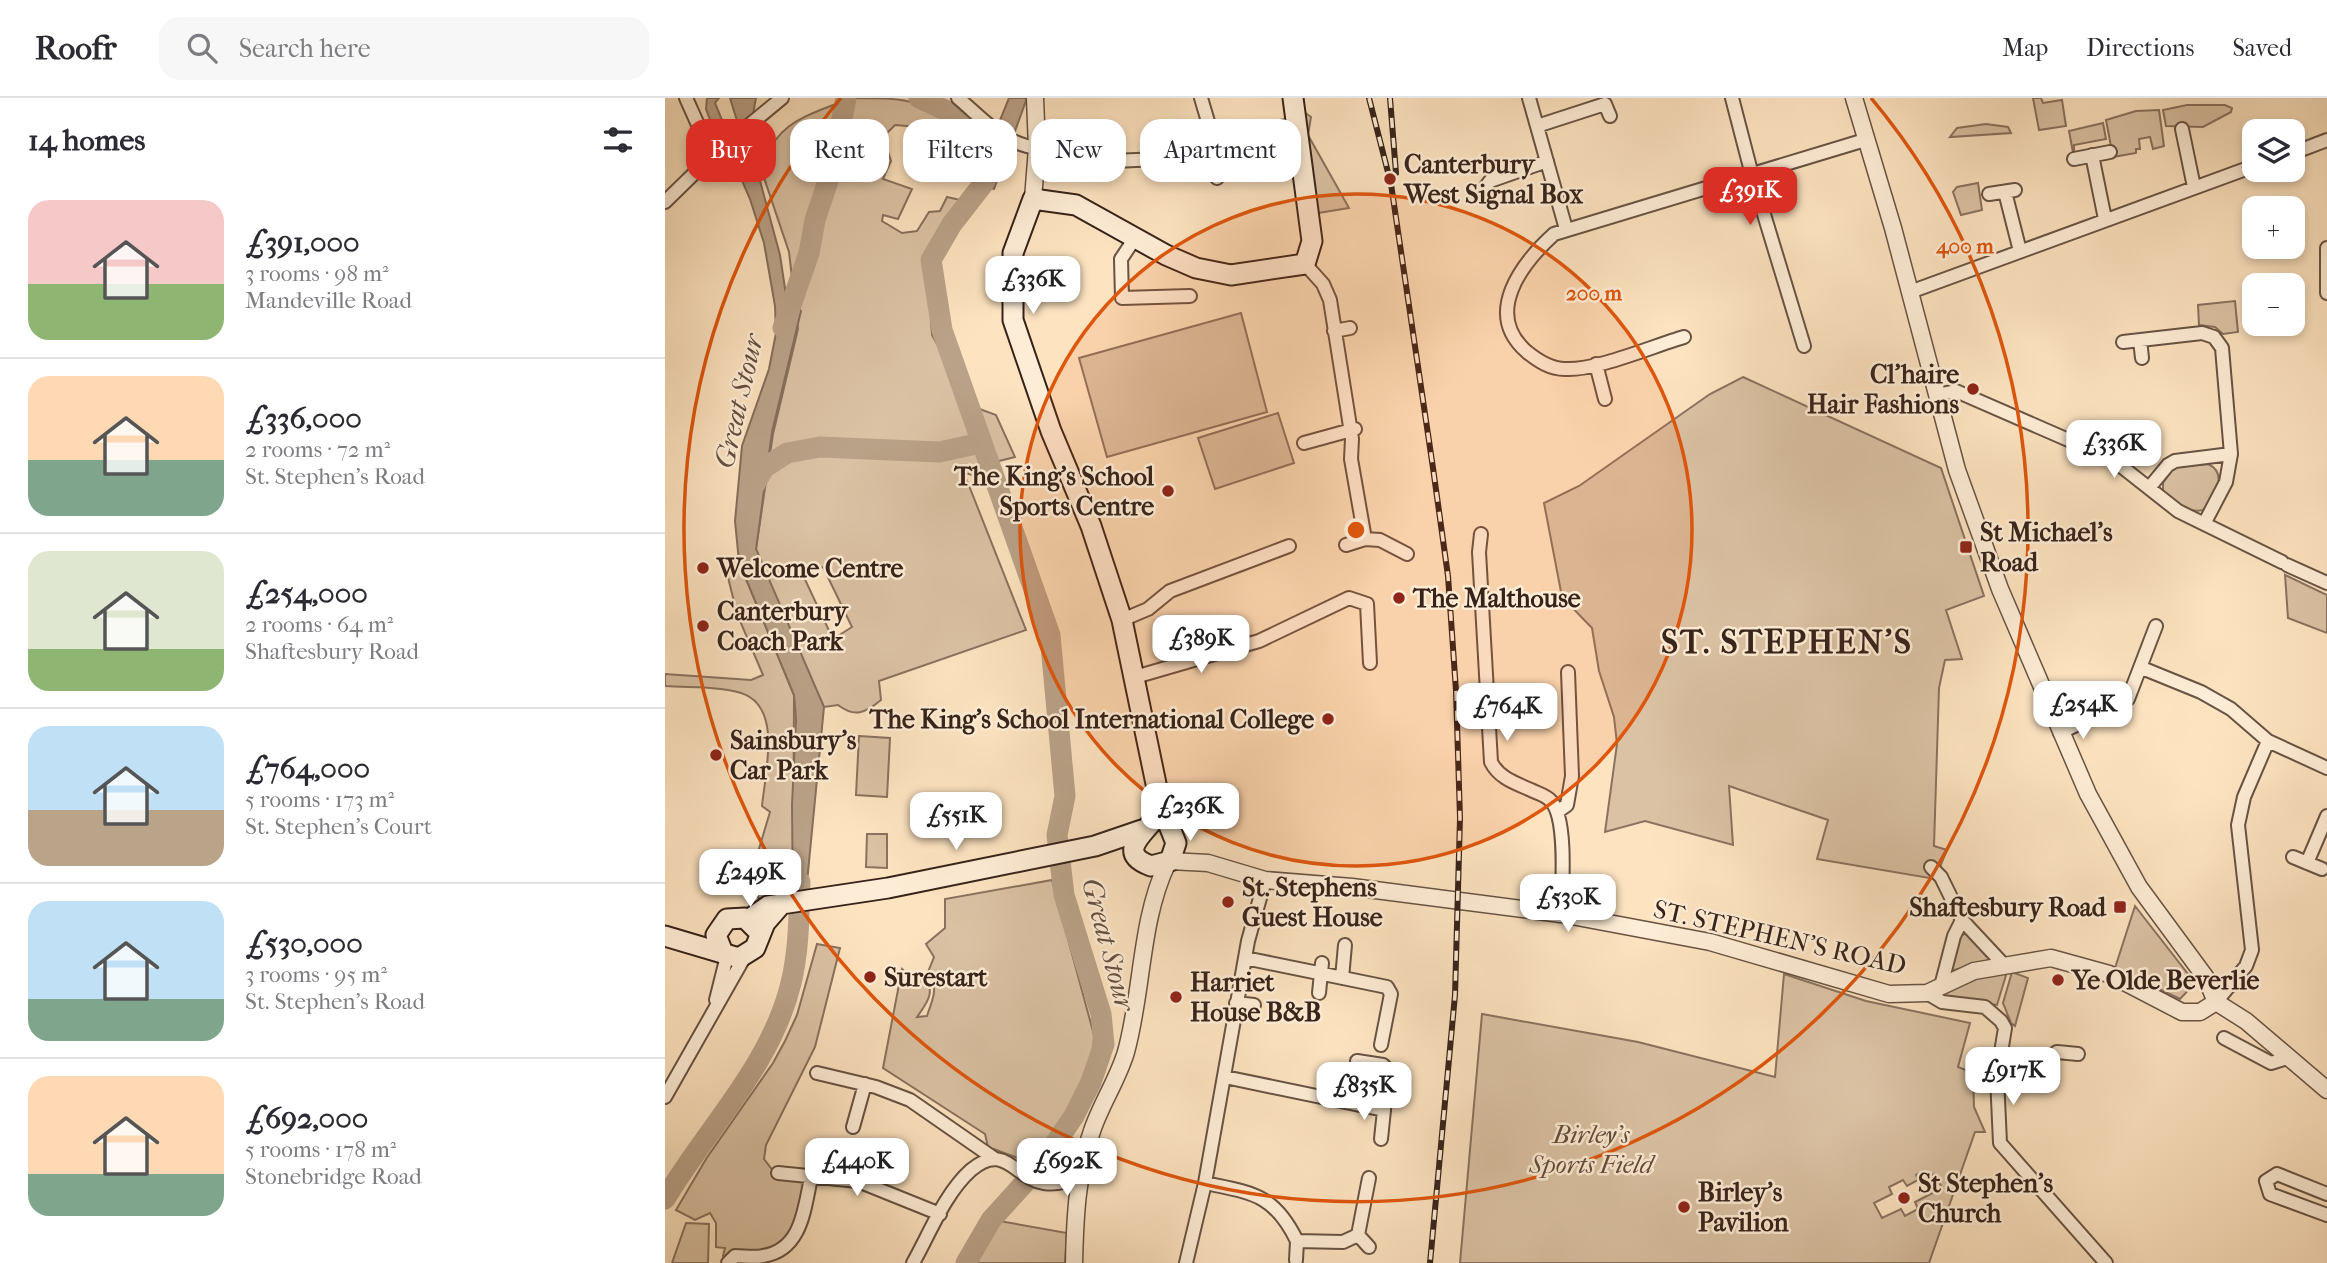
<!DOCTYPE html>
<html lang="en">
<head>
<meta charset="utf-8">
<style>
  :root { --surface:#fff; --page:#f7f7f7; --text:#2b2b33; --muted:#7c7c81; --line:#e1e1e2; --accent:#d93025 }
  body { margin:0; font-family:"IM FELL French Canon",serif; background:var(--page); color:var(--text); height:100vh; display:flex; flex-direction:column; font-size:26px; white-space:nowrap }
  * { box-sizing:border-box; margin:0 }
  p { font-size:23px; color:var(--muted) }
  .icon { flex:none; width:38px; height:38px; fill:none; stroke:currentColor; stroke-width:2; stroke-linecap:round; stroke-linejoin:round }
  .map { position:relative; flex:1; overflow:hidden }
  .drawer { display:flex; flex-direction:column; background:var(--surface); width:665px }
  .drawer>* { flex:none }
  .hud { position:absolute; left:21px; top:21px; width:665px; height:63px; display:flex; gap:14px }
  .fabs { position:absolute; left:1577px; top:21px; display:grid; gap:14px }
  .fabs a { display:grid; place-items:center; width:63px; height:63px; border-radius:14px; background:var(--surface); box-shadow:0 4px 10px #0003; font-size:35px }
  .price { position:absolute; translate:-50% -60px; padding:0 16px; border-radius:14px; background:#fff; color:#222; font-size:23px; line-height:46px; filter:drop-shadow(0 2px 4px #0008) }
  .price::after { content:''; position:absolute; left:50%; top:42px; width:21px; height:16px; margin-left:-10px; background:inherit; clip-path:polygon(0 0,100% 0,50% 100%) }
  .price.current { background:var(--accent); color:#fff }
  ul { padding:0; list-style:none }
  li { display:flex; align-items:center; gap:21px; height:175px; padding:0 28px }
  li+li { border-top:2px solid var(--line) }
  li span { display:grid; place-items:center; flex:none; width:196px; height:140px; border-radius:21px; color:#555 }
  li>.icon { margin-inline-start:auto }
  span .icon { width:84px; height:84px; fill:#fffc; stroke-width:1 }
  li b { font-size:30px }
  h2 { display:flex; justify-content:space-between; align-items:center; height:84px; padding:0 28px; font-size:30px }
  .tag { padding:0 24px; border-radius:21px; background:var(--surface); box-shadow:0 4px 10px #0003; font-size:24px; line-height:63px }
  .tag.current { background:var(--accent); color:#fff }
  header { display:flex; align-items:center; gap:42px; box-sizing:border-box; height:98px; padding:0 35px; background:var(--surface); border-bottom:2px solid var(--line) }
  header strong { font-size:33px }
  nav { display:flex; gap:38px; margin-inline-start:auto; font-size:24px }
  .search { width:490px; height:63px; background:var(--page); display:flex; align-items:center; gap:18px; box-sizing:border-box; padding:0 24px; border-radius:21px; color:var(--muted); font-size:26px }
  main { display:flex; flex:1; min-height:0 }
  .map>svg:first-child { display:block }
  .green { fill:#dbc2a4; stroke:#89725f; stroke-width:2; fill-rule:evenodd }
  .water { fill:#baa288; stroke:#866f5c; stroke-width:2 }
  .lines { fill:none; stroke-linecap:round; stroke-linejoin:round }
  .river { stroke:#baa288; stroke-width:21 }
  .minor-casing { stroke:#685344; stroke-width:16 }
  .tertiary-casing { stroke:#685344; stroke-width:19 }
  .secondary-casing { stroke:#37231a; stroke-width:23 }
  .minor { stroke:#feedd6; stroke-width:12 }
  .tertiary { stroke:#feedd6; stroke-width:16 }
  .secondary { stroke:#feedd6; stroke-width:19 }
  .rail-casing { stroke:#37231a; stroke-width:6 }
  .rail { stroke:#feedd6; stroke-width:3.5; stroke-dasharray:10; stroke-linecap:butt }
  .ring { fill:none; stroke:#df560d; stroke-width:3.5 }
  .poi-dot { fill:#8f2418; stroke:#feedd6; stroke-width:2.5 }
  .labels { text-anchor:middle; stroke-width:5; stroke-linejoin:round; paint-order:stroke }
  .poi-label { font-size:26px; font-weight:bold; fill:#37231a; stroke:#feedd6; text-anchor:start }
  .street-label { font-size:26px; fill:#37231a; stroke:#feedd6 }
  .park-label { font-size:26px; font-style:italic; fill:#604b3c; stroke:#feedd6 }
  .water-label { font-size:28px; font-style:italic; fill:#654f40; stroke:#feedd6 }
  .district-label { font-size:33px; font-weight:bold; letter-spacing:2px; fill:#37231a; stroke:#feedd6 }
  .centre { fill:#df560d; stroke:#feedd6; stroke-width:3.5 }
  .ring-label { font-size:21px; text-anchor:middle; font-weight:bold; fill:#df560d; stroke:#feedd6; stroke-width:5; stroke-linejoin:round; paint-order:stroke }
</style>
</head>
<body>
<header>
<strong>Roofr</strong>
<div class="search"><svg class="icon" aria-label="search" viewBox="0 0 24 24"><circle cx="10" cy="10" r="6"/><path d="M15 15l6 6"/></svg>Search here</div>
<nav><a>Map</a><a>Directions</a><a>Saved</a></nav>
</header>
<main>
<section class="drawer">
<h2>14 homes<svg class="icon" aria-label="filters" viewBox="0 0 24 24"><path d="M4 7h16M4 17h16"/><circle cx="9" cy="7" r="2"/><circle cx="15" cy="17" r="2"/></svg></h2>
<ul>
<li><span style="background:linear-gradient(#f6c9c9 60%,#8fb573 0)"><svg class="icon" aria-label="home" viewBox="0 0 24 24"><path d="M3 11l9-7 9 7M6 9v11h12V9"/></svg></span><div><b>£391,000</b><p>3 rooms · 98 m²</p><p>Mandeville Road</p></div></li>
<li><span style="background:linear-gradient(#ffd9b3 60%,#7fa58c 0)"><svg class="icon" aria-label="home" viewBox="0 0 24 24"><path d="M3 11l9-7 9 7M6 9v11h12V9"/></svg></span><div><b>£336,000</b><p>2 rooms · 72 m²</p><p>St. Stephen's Road</p></div></li>
<li><span style="background:linear-gradient(#dfe7d0 70%,#8fb573 0)"><svg class="icon" aria-label="home" viewBox="0 0 24 24"><path d="M3 11l9-7 9 7M6 9v11h12V9"/></svg></span><div><b>£254,000</b><p>2 rooms · 64 m²</p><p>Shaftesbury Road</p></div></li>
<li><span style="background:linear-gradient(#bfe0f5 60%,#b9a48a 0)"><svg class="icon" aria-label="home" viewBox="0 0 24 24"><path d="M3 11l9-7 9 7M6 9v11h12V9"/></svg></span><div><b>£764,000</b><p>5 rooms · 173 m²</p><p>St. Stephen's Court</p></div></li>
<li><span style="background:linear-gradient(#bfe0f5 70%,#7fa58c 0)"><svg class="icon" aria-label="home" viewBox="0 0 24 24"><path d="M3 11l9-7 9 7M6 9v11h12V9"/></svg></span><div><b>£530,000</b><p>3 rooms · 95 m²</p><p>St. Stephen's Road</p></div></li>
<li><span style="background:linear-gradient(#ffd9b3 70%,#7fa58c 0)"><svg class="icon" aria-label="home" viewBox="0 0 24 24"><path d="M3 11l9-7 9 7M6 9v11h12V9"/></svg></span><div><b>£692,000</b><p>5 rooms · 178 m²</p><p>Stonebridge Road</p></div></li>
</ul>
</section>
<div class="map">
<svg width="1662" height="1165" viewBox="0 0 1662 1165">
  <rect width="100%" height="100%" fill="#fde3c0"/>
  <filter id="stains"><feTurbulence type="fractalNoise" baseFrequency=".00286" numOctaves="4"/><feColorMatrix values="0 0 0 0 .2 0 0 0 0 .09 0 0 0 0 .02 0 0 0 .5 -.17"/></filter>
  <radialGradient id="worn" r=".72"><stop offset=".6" stop-color="#630" stop-opacity="0"/><stop offset="1" stop-color="#630" stop-opacity=".3"/></radialGradient>
  <!-- green -->
  <path class="green" d="M185,0c55,0 72,0 117,34l-9,10 -39,-15 -24,-2 -12,12 8,24 -8,18 29,10 -14,30 -15,-4 -1,6 20,12 15,-2 12,-19 11,-1 7,-14 18,4 -23,28 -15,32 5,74 24,43 5,24 35,13 19,42 -32,8 4,13 -23,-5 62,157 -147,51 2,19c-16,13 -26,18 -43,5l-14,2 -36,-73 -32,-85 17,-115 25,-105 -9,-77 -29,-86c22,-48 44,-48 90,-68zM158,469l29,60 -19,12 -32,-68z
    M1368,0h8l2,5 19,-3 4,26 -27,4z
    M1522,7h38l7,3 -1,4 -28,15 -37,-1 -3,-16z
    M1494,12l5,36 -11,3 -3,-12 -11,2 1,10h-4v4l-23,4 -7,-37 30,-9z
    M639,14l7,5 -3,18 41,73 -31,5z
    M1438,25l3,16 -32,6v13l-5,-27z
    M1321,26l22,3 3,6 -61,4 7,-9z
    M1313,85l4,27 -21,5 -8,-23 4,-5z
    M1570,203l3,31 -15,2 -8,-7 -16,-2 -1,-20z
    M576,215l26,99 -160,45 -28,-99z
    M1078,279l198,91 43,128 -38,14 16,49 -17,1 -6,28 -5,158 13,4 -12,29 -118,-20 11,-39 -99,-34 4,59 -88,-24 -40,11 12,-88 -3,-27 -15,-46 -7,-43 -30,-31 -18,-94 35,-17 131,-92z
    M613,315l16,50 -79,26 -17,-51z
    M1543,366c20,9 8,34 -5,46 -16,4 -28,-8 -40,-19v-8l12,-17z
    M59,463l15,1 55,133 -1,209 -25,2 -9,-7 -9,-20 20,-67 -8,-6c3,-33 21,-100 -21,-113 -23,-7 -52,-5 -76,-7v-12l86,6 12,-5 -26,-61z
    M1620,477l42,20v38l-39,-15z
    M194,638l31,2 -3,59 -31,-2z
    M202,736h20v34l-21,-1z
    M387,782l42,155c0,49 -34,89 -60,129l-40,-15 -5,2 -4,-17 -102,-66 19,-99 11,10 13,-2c9,16 1,26 -9,40l10,-1c6,-19 12,-26 1,-44l6,-15 -8,-13 19,-16v-29z
    M1470,808l60,77 -15,16 -65,-31z
    M1303,834l26,27 -43,12 10,-35z
    M152,846l23,4 -25,99 -49,98 -2,14 10,13 37,6 -19,62 -64,23 -5,-7 2,-8 -9,-1v-24l-6,-10 -15,7 -19,-10 30,-51 67,-96 12,-22 12,-26z
    M1342,874l-10,33 -53,-8 -5,-4 40,-19z
    M1347,874l16,6 -13,48 -4,-3 -8,-20z
    M1119,876l82,27 104,22 -12,44 15,6 1,34 11,25h-10l-46,131h-469l22,-249 156,28 137,35zM1258,1073l4,6 8,-3 7,14 -27,14 3,7 -13,7 -4,-7 -19,9 -8,-15 18,-9 -3,-7 14,-7 4,6 11,-6 -2,-5z
    M329,1122l73,13 -2,30h-95z
    M21,1125l23,1 -1,39h-36z"/>
  <!-- water -->
  <path class="water" d="M42,0h12l-4,5 11,27 12,-6 -8,-26h26l-3,16 9,36 -6,16 24,89 6,40 15,16 -29,121 -16,117 68,158 -19,196 -12,1 -1,-99 4,-86 -2,-24 -55,-133 -4,-41 7,-75 27,-77 7,-36 -1,-27 -11,-63 -14,-44 -19,-44 -15,-20 -10,-26z
    M344,0h18l-33,91 -19,-7z"/>
  <g class="lines">
    <!-- river -->
    <path class="river" d="M254,0l26,12 52,46
      M118,230l26,-75 6,-33 17,-51 14,-71
      M87,391l12,-21 23,-15 33,-6 119,5 42,-9
      M0,1101c42,-71 106,-133 126,-216 8,-33 8,-67 9,-101
      M301,1165l25,-43 48,-53 35,-51 17,-34 13,-38 -3,-30 -37,-119 -7,-60 8,-39 -15,-161 -108,-305 -11,-70 21,-36 31,-40 12,-24"/>
    <defs>
      <path id="minor" d="M21,0l26,58
        M293,0c25,21 45,46 79,50
        M536,0l11,37 5,43
        M864,0l37,131
        M1067,0l20,77 52,171
        M872,28l68,-22 5,12
        M1517,31l12,58
        M547,37l85,-10
        M1628,55l34,-13
        M372,56l55,8 66,-3
        M1427,57l13,64
        M1409,61l36,-7
        M1340,94l15,59
        M816,95l9,-12 57,-20
        M1324,96l26,-4
        M0,104l47,-46 70,-58
        M470,140l-14,21 1,39 68,-2
        M1662,150v45
        M640,166l18,20 7,16 22,139 -1,20 14,80 -19,6
        M1245,194l344,-126
        M669,233l16,-3
        M1019,239c-31,9 -89,34 -119,32 -15,0 -27,-8 -38,-17 -44,-38 -6,-88 27,-118l311,-94
        M1475,242l2,18
        M1458,244l79,-9 12,4 8,11 9,106 -5,28 -22,42
        M931,266l9,35
        M1272,297l19,-4 156,68 66,52 104,51
        M639,345l51,-14
        M1484,390l19,-23 7,-4 56,-7
        M816,436l-2,18 12,210c8,16 24,21 40,28 6,3 14,5 19,10 18,16 12,90 11,114
        M700,441l15,1 27,14
        M1622,467l40,18
        M457,522l26,-11 22,-18 119,-45
        M1477,570l59,24 30,17 37,32 59,27
        M470,579l124,-36 90,-43 18,6 3,59
        M1395,635l68,-34 28,-73
        M892,714l10,-7 5,-29 -4,-104
        M1628,759l29,12
        M1642,765l20,-47
        M1266,769l10,10 21,43 42,45
        M580,860l142,29 4,7 -10,51
        M677,880l3,-33
        M1276,888l13,-50 8,-16
        M654,895l3,-30
        M1262,895l15,9 43,5 16,14 4,7 -8,49 3,66 106,120
        M51,902l11,-44
        M1551,904l30,-36 6,-16 -14,-125 6,-28 24,-56
        M571,905l18,2
        M1559,940l47,25 16,-5
        M1334,957l46,5 12,-8 21,2
        M152,975l59,14 34,13 85,59
        M560,979l159,33 3,-41 -4,-4 -26,-4
        M0,999l80,-141
        M188,1029l12,-43
        M716,1041l3,-29
        M113,1075l80,8 82,33
        M540,1085c48,10 69,11 92,58l46,1 15,-7 11,-57
        M1662,1096l-50,-20 -11,7 4,13 57,21
        M693,1137l11,12
        M631,1162l1,-19
        M63,1165l7,-7c9,0 19,2 28,0 39,-6 41,-47 48,-78
        M248,1165c17,-30 32,-70 58,-93 34,-29 44,9 73,13 13,2 26,-2 37,-7
        M521,1165l19,-80 43,-242 17,-61"/>
      <path id="tertiary" d="M1189,0l39,130 64,242 43,119 88,205 51,93 67,91 10,24
        M368,101l4,-51 -2,-50
        M505,763l38,2 57,17 87,7 209,27 149,28 179,52 38,-1 47,-22 77,-13 58,16 73,38h18l16,-10
        M1551,904l30,19 81,69
        M409,1165c1,-44 3,-91 18,-132 9,-27 26,-52 34,-79 17,-62 14,-131 41,-188"/>
      <path id="secondary" d="M495,705c-2,5 -3,11 -6,16 -9,14 -39,34 -3,47l19,-5 6,-18 -16,-40 -38,-183 -31,-94 -40,-95 -38,-111v-67l20,-54 43,6 90,50 30,13 35,7 74,-11 7,-23 -19,-143
        M83,822l20,-14 120,-18 207,-42 47,-16
        M0,838l74,22 16,-10 10,-25 14,-16
        M58,855l-7,-18 11,-16 18,-1 11,11"/>
    </defs>
    <!-- minor casing -->
    <use href="#minor" class="minor-casing"/>
    <!-- tertiary casing -->
    <use href="#tertiary" class="tertiary-casing"/>
    <!-- secondary casing -->
    <use href="#secondary" class="secondary-casing"/>
    <!-- minor -->
    <use href="#minor" class="minor"/>
    <!-- tertiary -->
    <use href="#tertiary" class="tertiary"/>
    <!-- secondary -->
    <use href="#secondary" class="secondary"/>
    <defs>
      <path id="rail" d="M704,0l22,86 42,284 15,108 8,115 4,127 -5,177 -25,268
        M725,0l6,75"/>
    </defs>
    <!-- rail casing -->
    <use href="#rail" class="rail-casing"/>
    <!-- rail -->
    <use href="#rail" class="rail"/>
  </g>
  <!-- distance rings -->
  <circle cx="691" cy="432" r="336" fill="#df560d" fill-opacity=".12"/>
  <g class="ring">
    <circle cx="691" cy="432" r="336"/>
    <path d="M1206 0A672 672 0 1 1 176 0"/>
  </g>
  <!-- markers -->
  <g class="poi-dot">
    <circle cx="725" cy="81" r="7"/>
    <circle cx="1308" cy="291" r="7"/>
    <circle cx="503" cy="393" r="7"/>
    <rect x="1294" y="442" width="14" height="14" rx="3.5"/>
    <circle cx="38" cy="470" r="7"/>
    <circle cx="734" cy="500" r="7"/>
    <circle cx="38" cy="528" r="7"/>
    <circle cx="663" cy="621" r="7"/>
    <circle cx="51" cy="657" r="7"/>
    <circle cx="563" cy="804" r="7"/>
    <rect x="1448" y="802" width="14" height="14" rx="3.5"/>
    <circle cx="205" cy="879" r="7"/>
    <circle cx="1393" cy="882" r="7"/>
    <circle cx="511" cy="899" r="7"/>
    <circle cx="1239" cy="1100" r="7"/>
    <circle cx="1019" cy="1109" r="7"/>
  </g>
  <g class="labels">
    <!-- poi labels -->
    <g class="poi-label">
      <text x="739" y="75">Canterbury<tspan x="739" dy="30">West Signal Box</tspan></text>
      <text x="1294" y="285" text-anchor="end">Cl'haire<tspan x="1294" dy="30">Hair Fashions</tspan></text>
      <text x="489" y="387" text-anchor="end">The King's School<tspan x="489" dy="30">Sports Centre</tspan></text>
      <text x="1315" y="443">St Michael's<tspan x="1315" dy="30">Road</tspan></text>
      <text x="52" y="479">Welcome Centre</text>
      <text x="748" y="509">The Malthouse</text>
      <text x="52" y="522">Canterbury<tspan x="52" dy="30">Coach Park</tspan></text>
      <text x="649" y="630" text-anchor="end">The King's School International College</text>
      <text x="65" y="651">Sainsbury's<tspan x="65" dy="30">Car Park</tspan></text>
      <text x="577" y="798">St. Stephens<tspan x="577" dy="30">Guest House</tspan></text>
      <text x="1441" y="818" text-anchor="end">Shaftesbury Road</text>
      <text x="219" y="888">Surestart</text>
      <text x="1407" y="891">Ye Olde Beverlie</text>
      <text x="525" y="893">Harriet<tspan x="525" dy="30">House B&amp;B</tspan></text>
      <text x="1253" y="1094">St Stephen's<tspan x="1253" dy="30">Church</tspan></text>
      <text x="1033" y="1103">Birley's<tspan x="1033" dy="30">Pavilion</tspan></text>
    </g>
    <!-- street labels -->
    <g class="street-label">
      <text transform="translate(1115 839) rotate(13)" y="9">ST. STEPHEN'S ROAD</text>
    </g>
    <!-- park labels -->
    <g class="park-label">
      <text x="926" y="1045">Birley's<tspan x="926" dy="30">Sports Field</tspan></text>
    </g>
    <!-- water labels -->
    <g class="water-label">
      <text transform="translate(73 303) rotate(-77)" y="10">Great Stour</text>
      <text transform="translate(444 846) rotate(75)" y="10">Great Stour</text>
    </g>
    <!-- district labels -->
    <g class="district-label">
      <text x="1122" y="555">ST. STEPHEN'S</text>
    </g>
  </g>
  <circle cx="691" cy="432" r="10" class="centre"/>
  <g class="ring-label">
    <text x="1300" y="155">400 m</text>
    <text x="929" y="202">200 m</text>
  </g>
  <rect width="100%" height="100%" filter="url(#stains)"/>
  <rect width="100%" height="100%" fill="url(#worn)"/>
</svg>
<div class="fabs">
<a><svg class="icon" aria-label="layers" viewBox="0 0 24 24"><path d="M12 4l9 5-9 5-9-5zM3 14l9 5 9-5"/></svg></a>
<a>+</a>
<a>−</a>
</div>
<b class="price current" style="left:1085px;top:129px">£391K</b>
<b class="price" style="left:368px;top:218px">£336K</b>
<b class="price" style="left:1449px;top:382px">£336K</b>
<b class="price" style="left:536px;top:577px">£389K</b>
<b class="price" style="left:1418px;top:643px">£254K</b>
<b class="price" style="left:842px;top:645px">£764K</b>
<b class="price" style="left:525px;top:745px">£236K</b>
<b class="price" style="left:291px;top:754px">£551K</b>
<b class="price" style="left:85px;top:811px">£249K</b>
<b class="price" style="left:903px;top:836px">£530K</b>
<b class="price" style="left:1348px;top:1009px">£917K</b>
<b class="price" style="left:699px;top:1024px">£835K</b>
<b class="price" style="left:192px;top:1100px">£440K</b>
<b class="price" style="left:402px;top:1100px">£692K</b>
<div class="hud">
<a class="tag current">Buy</a>
<a class="tag">Rent</a>
<a class="tag">Filters</a>
<a class="tag">New</a>
<a class="tag">Apartment</a>
</div>
</div>
</main>
</body>
</html>
